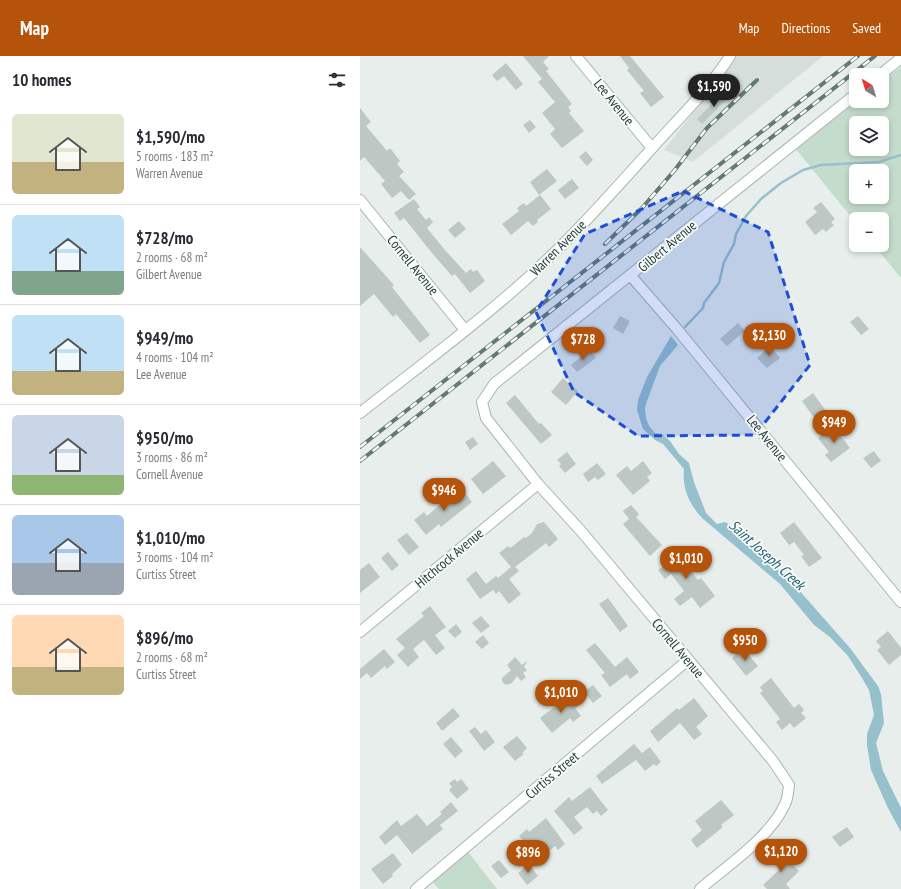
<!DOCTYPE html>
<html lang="en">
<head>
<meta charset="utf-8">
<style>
  :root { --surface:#fff; --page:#f7f7f7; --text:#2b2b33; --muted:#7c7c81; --line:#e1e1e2; --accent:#b45309 }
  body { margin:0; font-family:"PT Sans Narrow",sans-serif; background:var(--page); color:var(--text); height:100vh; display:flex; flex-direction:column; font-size:15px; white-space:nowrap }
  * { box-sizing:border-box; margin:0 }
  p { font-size:13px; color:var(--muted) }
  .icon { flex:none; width:22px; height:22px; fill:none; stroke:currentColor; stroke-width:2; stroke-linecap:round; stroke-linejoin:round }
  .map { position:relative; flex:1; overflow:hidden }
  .drawer { display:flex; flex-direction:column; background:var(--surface); width:360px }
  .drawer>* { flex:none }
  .needle { width:26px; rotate:322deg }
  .fabs { position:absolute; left:489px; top:12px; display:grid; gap:8px }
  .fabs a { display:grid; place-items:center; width:40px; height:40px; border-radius:6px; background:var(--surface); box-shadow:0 2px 6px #0003; font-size:20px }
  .price { position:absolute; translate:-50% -34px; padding:0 9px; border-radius:14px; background:var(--accent); color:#fff; font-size:13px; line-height:26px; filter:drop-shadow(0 1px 2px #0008) }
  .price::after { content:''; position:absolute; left:50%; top:24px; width:12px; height:9px; margin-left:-6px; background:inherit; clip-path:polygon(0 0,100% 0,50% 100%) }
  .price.current { background:#222; color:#fff }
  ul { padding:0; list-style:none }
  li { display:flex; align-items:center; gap:12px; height:100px; padding:0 12px }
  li+li { border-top:1px solid var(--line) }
  li span { display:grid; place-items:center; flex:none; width:112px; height:80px; border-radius:6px; color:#555 }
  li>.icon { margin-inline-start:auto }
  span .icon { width:48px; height:48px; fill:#fffc; stroke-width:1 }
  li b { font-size:17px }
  h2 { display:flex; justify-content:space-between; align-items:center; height:48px; padding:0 12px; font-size:17px }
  header { display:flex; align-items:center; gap:24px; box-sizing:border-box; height:56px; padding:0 20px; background:var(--accent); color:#fff }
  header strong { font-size:19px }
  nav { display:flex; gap:22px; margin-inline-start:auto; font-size:14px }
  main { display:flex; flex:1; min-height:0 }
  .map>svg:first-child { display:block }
  .built { fill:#d5deda }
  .green { fill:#c3dccb; fill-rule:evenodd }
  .water { fill:#96c0cc }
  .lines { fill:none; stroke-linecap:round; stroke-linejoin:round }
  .stream { stroke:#96c0cc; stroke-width:2.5 }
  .building { fill:#bdc8c5 }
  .minor-casing { stroke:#aab6b2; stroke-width:12 }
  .minor { stroke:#fff; stroke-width:10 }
  .rail-casing { stroke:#637975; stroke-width:4 }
  .rail { stroke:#f7fbf9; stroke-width:2.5; stroke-dasharray:8; stroke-linecap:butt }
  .marked { fill:#1d4ed8; fill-opacity:0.2; stroke:#1d4ed8; stroke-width:3; stroke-dasharray:8 5; stroke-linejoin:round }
  .labels { text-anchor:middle; stroke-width:3.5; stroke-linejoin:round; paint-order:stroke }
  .street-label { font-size:14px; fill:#283e3a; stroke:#f7fbf9 }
  .water-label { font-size:15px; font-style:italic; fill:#286274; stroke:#f7fbf9 }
</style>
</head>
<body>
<header>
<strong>Map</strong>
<nav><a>Map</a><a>Directions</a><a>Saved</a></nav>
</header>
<main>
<section class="drawer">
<h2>10 homes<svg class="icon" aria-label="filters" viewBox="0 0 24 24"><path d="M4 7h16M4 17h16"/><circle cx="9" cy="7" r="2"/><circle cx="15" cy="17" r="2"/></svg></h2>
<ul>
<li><span style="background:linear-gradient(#dfe7d0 60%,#c2b280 0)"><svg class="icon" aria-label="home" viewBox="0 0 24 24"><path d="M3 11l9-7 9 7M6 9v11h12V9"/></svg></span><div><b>$1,590/mo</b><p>5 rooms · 183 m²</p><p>Warren Avenue</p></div></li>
<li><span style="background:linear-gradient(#bfe0f5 70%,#7fa58c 0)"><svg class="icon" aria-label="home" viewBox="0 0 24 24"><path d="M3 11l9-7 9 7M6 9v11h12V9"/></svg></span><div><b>$728/mo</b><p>2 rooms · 68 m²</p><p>Gilbert Avenue</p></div></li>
<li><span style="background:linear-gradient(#bfe0f5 70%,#c2b280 0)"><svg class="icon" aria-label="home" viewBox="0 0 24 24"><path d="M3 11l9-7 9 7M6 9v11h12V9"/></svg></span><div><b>$949/mo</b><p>4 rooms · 104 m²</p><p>Lee Avenue</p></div></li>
<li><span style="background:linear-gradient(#c9d6e8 75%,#8fb573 0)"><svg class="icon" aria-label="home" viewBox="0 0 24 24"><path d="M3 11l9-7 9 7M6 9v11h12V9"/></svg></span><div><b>$950/mo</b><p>3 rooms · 86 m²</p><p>Cornell Avenue</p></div></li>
<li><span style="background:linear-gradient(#a9c7e8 60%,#9aa5b1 0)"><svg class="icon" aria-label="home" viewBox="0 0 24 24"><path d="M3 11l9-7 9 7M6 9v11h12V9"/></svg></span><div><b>$1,010/mo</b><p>3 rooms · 104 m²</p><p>Curtiss Street</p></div></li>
<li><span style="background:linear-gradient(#ffd9b3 65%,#c2b280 0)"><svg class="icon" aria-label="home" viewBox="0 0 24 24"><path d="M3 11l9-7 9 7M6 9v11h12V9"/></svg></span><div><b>$896/mo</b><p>2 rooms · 68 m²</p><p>Curtiss Street</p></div></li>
</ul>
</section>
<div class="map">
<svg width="541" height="833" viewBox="0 0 541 833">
  <rect width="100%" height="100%" fill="#e7eeeb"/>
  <!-- built -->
  <path class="built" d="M377,0h86l-130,106 -29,-12z"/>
  <!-- green -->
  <path class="green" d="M541,11v211l-27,-33h8v-26h-26v4l-61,-75 61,-47h26v-20zM496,67h26v26h-26zM496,115h26v26h-26z
    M108,796l29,37h-58l-7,-8z"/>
  <!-- water -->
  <path class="water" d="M311,280l7,9 -18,21 -13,35 -2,7 1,10 3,8 6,7 7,1 8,7 9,13 10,9 5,19 12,31 11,11 8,-2 3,2 37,36 25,20 60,68 28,38 3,8 3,29 -8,20 7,28 18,37v24l-13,-24 -17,-38 -4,-25v-11l7,-19 -5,-25 -7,-12 -14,-22 -18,-19 -16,-12 -34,-41 -78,-66c-13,-14 -20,-30 -18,-49l-21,-25 -8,-4 -12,-11 -6,-19 1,-10 9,-23z"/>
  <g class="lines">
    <!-- stream -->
    <path class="stream" d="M325,271l18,-19 1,-5 15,-20 5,-21 10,-18 2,-10 10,-18 15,-17 20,-16 22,-13 18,-5 58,-3 22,-7"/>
  </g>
  <!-- building -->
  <path class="building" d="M163,0h26l-6,6 6,7 -3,2 26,33 -4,3 3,4 -2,2 15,18 -22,17 -12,-14 5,-5 -13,-16 13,-11 -17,-20 4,-3z
    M260,0h10l34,41 -13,10 -11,-14 4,-2 -17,-21 2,-2z
    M146,7l17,21 -7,6 -12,-14 -7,5 -5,-6z
    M365,35l5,5 -28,28 -5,-5z
    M0,52l11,14 -5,4 21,25 3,-3 10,13 -3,3 7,8 -5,4 17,18 -7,6 -8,-9 -9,7 -11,-14 4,-3 -21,-24 -4,4z
    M170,64l6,7 -7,6 -6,-8z
    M226,95l7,9 -6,6 -8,-9z
    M187,113l10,12 -18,14 -9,-13z
    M212,123l7,9 -14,11 -7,-9z
    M180,139l11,14 -14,11 1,2 -5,4 -5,-5 -17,14 -9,-11 17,-13 -2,-3 7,-5 2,3z
    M54,143l6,8 -3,2 9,11 3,-3 4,5 -6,6 18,22 21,23 5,-4 2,3 4,-2 8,11 -15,12 -15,-19 -3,2 -20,-23 -28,-35 -4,3 -6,-8z
    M461,146l14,17 -4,3 3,3 -8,7 -3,-3 -8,6 -10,-13 12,-10 -4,-4z
    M99,165l7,8 -11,9 -7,-8z
    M0,191l34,38 -2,2 38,48 -10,8 -24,-29 -3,3 -19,-23 -14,12z
    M260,260l10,5 -7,13 -10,-6z
    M498,260l11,13 -8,6 -11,-13z
    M378,267l7,8 -18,15 -7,-7z
    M410,290l10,12 -13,10 -10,-10z
    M229,294l7,8 -19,14 -6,-7z
    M203,322l15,13 -12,14 -15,-13z
    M453,337l13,18 -11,8 -13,-18z
    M155,339l24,29 2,-1 11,12 -11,9 -35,-41z
    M474,371l16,21 -19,14 -6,-7 4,-3 -11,-14z
    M113,381l5,7 -8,6 -5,-8z
    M514,395l7,10 -10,7 -8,-10z
    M207,396l9,12 -11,9 -6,-7 2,-2 -4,-4z
    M133,405l13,15 -23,18 -12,-15z
    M283,405l9,12 -5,4 3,4 -17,14 -17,-20 11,-9 4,5z
    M237,407l9,11 -8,6 -3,-3 -7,5 -5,-8z
    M100,431l12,15 -31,25 -2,-3 -13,11 -12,-15 10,-8 3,4z
    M271,449l8,9 -3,3 26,28 -12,11 -27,-32 6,-5 -6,-8z
    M184,466l14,17 -9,8 -3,-4 -31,24 4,4 -10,8 12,15 -12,10 -10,-13 -3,3 -3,-4 -13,9 -14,-20 10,-8 10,13 10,-8 2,2 13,-11 -12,-14 9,-7 2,2 3,-2 11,-9 2,1 6,-5 5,-9z
    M434,466l28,36 -13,9 -8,-11 3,-1 -10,-13 -5,3 -9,-12z
    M47,477l12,14 -10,8 -12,-15z
    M321,491l8,11 -5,4 14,18 3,-2 14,18 -15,12 -8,-11 -12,9 -6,-7 10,-8 -13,-17 -6,5 -7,-9 10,-7 -3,-3z
    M28,496l11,13 -7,6 -11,-13z
    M9,507l11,14 -20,16v-23z
    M248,542l20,28 -8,6 -21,-28z
    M70,550l16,21 -11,8 10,13 -9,7 -12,-15 -11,9 6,8 -11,10 -11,-12 8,-7 -9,-9 28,-23 -3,-3z
    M121,560l9,10 -9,7 -9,-10z
    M96,568l6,8 -7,6 -7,-7z
    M528,575l13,17v7l-12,10 -12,-15 4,-3 -5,-6z
    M123,579l6,8 -7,6 -7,-7z
    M235,587l20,24 12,-10 12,15 -9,7 -3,-5 -17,13 -9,-12 4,-2 -19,-23z
    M383,592l15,18 -12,10 -14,-18z
    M24,593l11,13 -8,7 -2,-3 -14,12 -4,-5 -7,6v-10z
    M155,601l7,8 5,-4 -3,6 3,3 -4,3 3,4 -5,4 -4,-5 -5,7 -6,2 -4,-3v-4l9,-8 -4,-5z
    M411,622l23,30 5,-4 5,6 -3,3 5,5 -12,10 -4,-5 -8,7 -6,-8 4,-3 -20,-26 3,-2 -3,-4z
    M233,629l9,11 -9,7 -9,-11z
    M210,639l8,11 -3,2 6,8 -8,6 -3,-4 -18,15 -12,-15z
    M334,642l14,18 -12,11 6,7 -8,6 -14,-17 -22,19 -8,-11 27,-23 2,2z
    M93,652l7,8 -18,15 -6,-8z
    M115,671l6,7 5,-4 9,12 -11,9 -15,-20z
    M157,680l10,12 -5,5 2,1 -9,7 -12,-14z
    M91,681l12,14 -8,7 -12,-14z
    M274,688l8,9 8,-6 11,15 -5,4 -2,-2 -9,7 -9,-11 -34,24 -6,-8z
    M95,723l2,3 4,-3 8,10 -12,10 -8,-9 3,-3 -3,-4z
    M230,731l18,23 -7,6 -4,-5 -4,3 -6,-7 -13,10 9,11 -9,7 -20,-24 15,-14 3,4z
    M361,744l13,15 -13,10 2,2 -26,21 -6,-8 11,-10 -7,-9z
    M91,746l7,9 -18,14 3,4 -31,25 -15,-19 -12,10 -6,-8 18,-17 4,6 16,-12 10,12 15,-12 -2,-2z
    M186,762l19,26 -7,6 -3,-4 -8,7 -8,-10 -8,7 -12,-14 8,-7 2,3z
    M487,771l7,10 -14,10 -8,-10z
    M418,794l21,21 -13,13 4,5h-23l-4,-4 19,-18 -11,-11z
    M33,797l9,12 -10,9 1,2 -10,8 -12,-15z
    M139,804l10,12 -8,6 -10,-12z
    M169,808l9,12 -11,9 -9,-12z"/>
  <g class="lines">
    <defs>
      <path id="minor" d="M216,0l76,92
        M520,19l21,-17
        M0,144l105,130
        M271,220l46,53 224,273
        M0,357c52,-41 105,-80 154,-123 51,-44 95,-94 140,-144 26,-29 55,-57 76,-90
        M0,576l178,-148
        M56,833l272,-229
        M340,833c26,-22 70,-52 84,-83 4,-6 4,-14 5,-21l-16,-24 -192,-230 -43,-47 -52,-66 -4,-16 12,-18 362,-290"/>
    </defs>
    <!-- minor casing -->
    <use href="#minor" class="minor-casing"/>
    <!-- minor -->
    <use href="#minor" class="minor"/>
    <defs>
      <path id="rail" d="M245,188l37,-36 32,-37 33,-43 50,-48
        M0,391l498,-391
        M0,405l515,-405"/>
    </defs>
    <!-- rail casing -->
    <use href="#rail" class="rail-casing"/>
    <!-- rail -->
    <use href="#rail" class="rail"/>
  </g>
  <!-- marked area -->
  <path class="marked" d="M323,135l85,41 42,133 -55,70 -117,1 -64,-44 -38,-80 49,-78z"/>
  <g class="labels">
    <!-- street labels -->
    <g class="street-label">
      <text transform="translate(254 46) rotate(51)" y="5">Lee Avenue</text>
      <text transform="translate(307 190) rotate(-40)" y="5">Gilbert Avenue</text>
      <text transform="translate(198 192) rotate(-45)" y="5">Warren Avenue</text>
      <text transform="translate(53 209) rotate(51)" y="5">Cornell Avenue</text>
      <text transform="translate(407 382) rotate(51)" y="5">Lee Avenue</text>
      <text transform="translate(89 502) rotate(-40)" y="5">Hitchcock Avenue</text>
      <text transform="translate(318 592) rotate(50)" y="5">Cornell Avenue</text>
      <text transform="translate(192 719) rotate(-40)" y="5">Curtiss Street</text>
    </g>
    <!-- water labels -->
    <g class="water-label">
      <text transform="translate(407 499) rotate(42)" y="5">Saint Joseph Creek</text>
    </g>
  </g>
</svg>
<div class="fabs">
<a><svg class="needle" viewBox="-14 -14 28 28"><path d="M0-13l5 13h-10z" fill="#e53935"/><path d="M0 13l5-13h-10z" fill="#7c7c81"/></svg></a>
<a><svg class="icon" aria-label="layers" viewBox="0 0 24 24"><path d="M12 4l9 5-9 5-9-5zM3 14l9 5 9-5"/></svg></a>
<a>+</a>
<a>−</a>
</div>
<b class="price current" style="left:354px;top:52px">$1,590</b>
<b class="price" style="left:409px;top:301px">$2,130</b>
<b class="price" style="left:223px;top:305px">$728</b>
<b class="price" style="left:474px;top:388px">$949</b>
<b class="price" style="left:84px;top:456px">$946</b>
<b class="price" style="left:326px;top:524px">$1,010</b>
<b class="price" style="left:385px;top:606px">$950</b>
<b class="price" style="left:201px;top:658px">$1,010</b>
<b class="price" style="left:421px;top:817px">$1,120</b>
<b class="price" style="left:168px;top:818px">$896</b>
</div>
</main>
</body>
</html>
